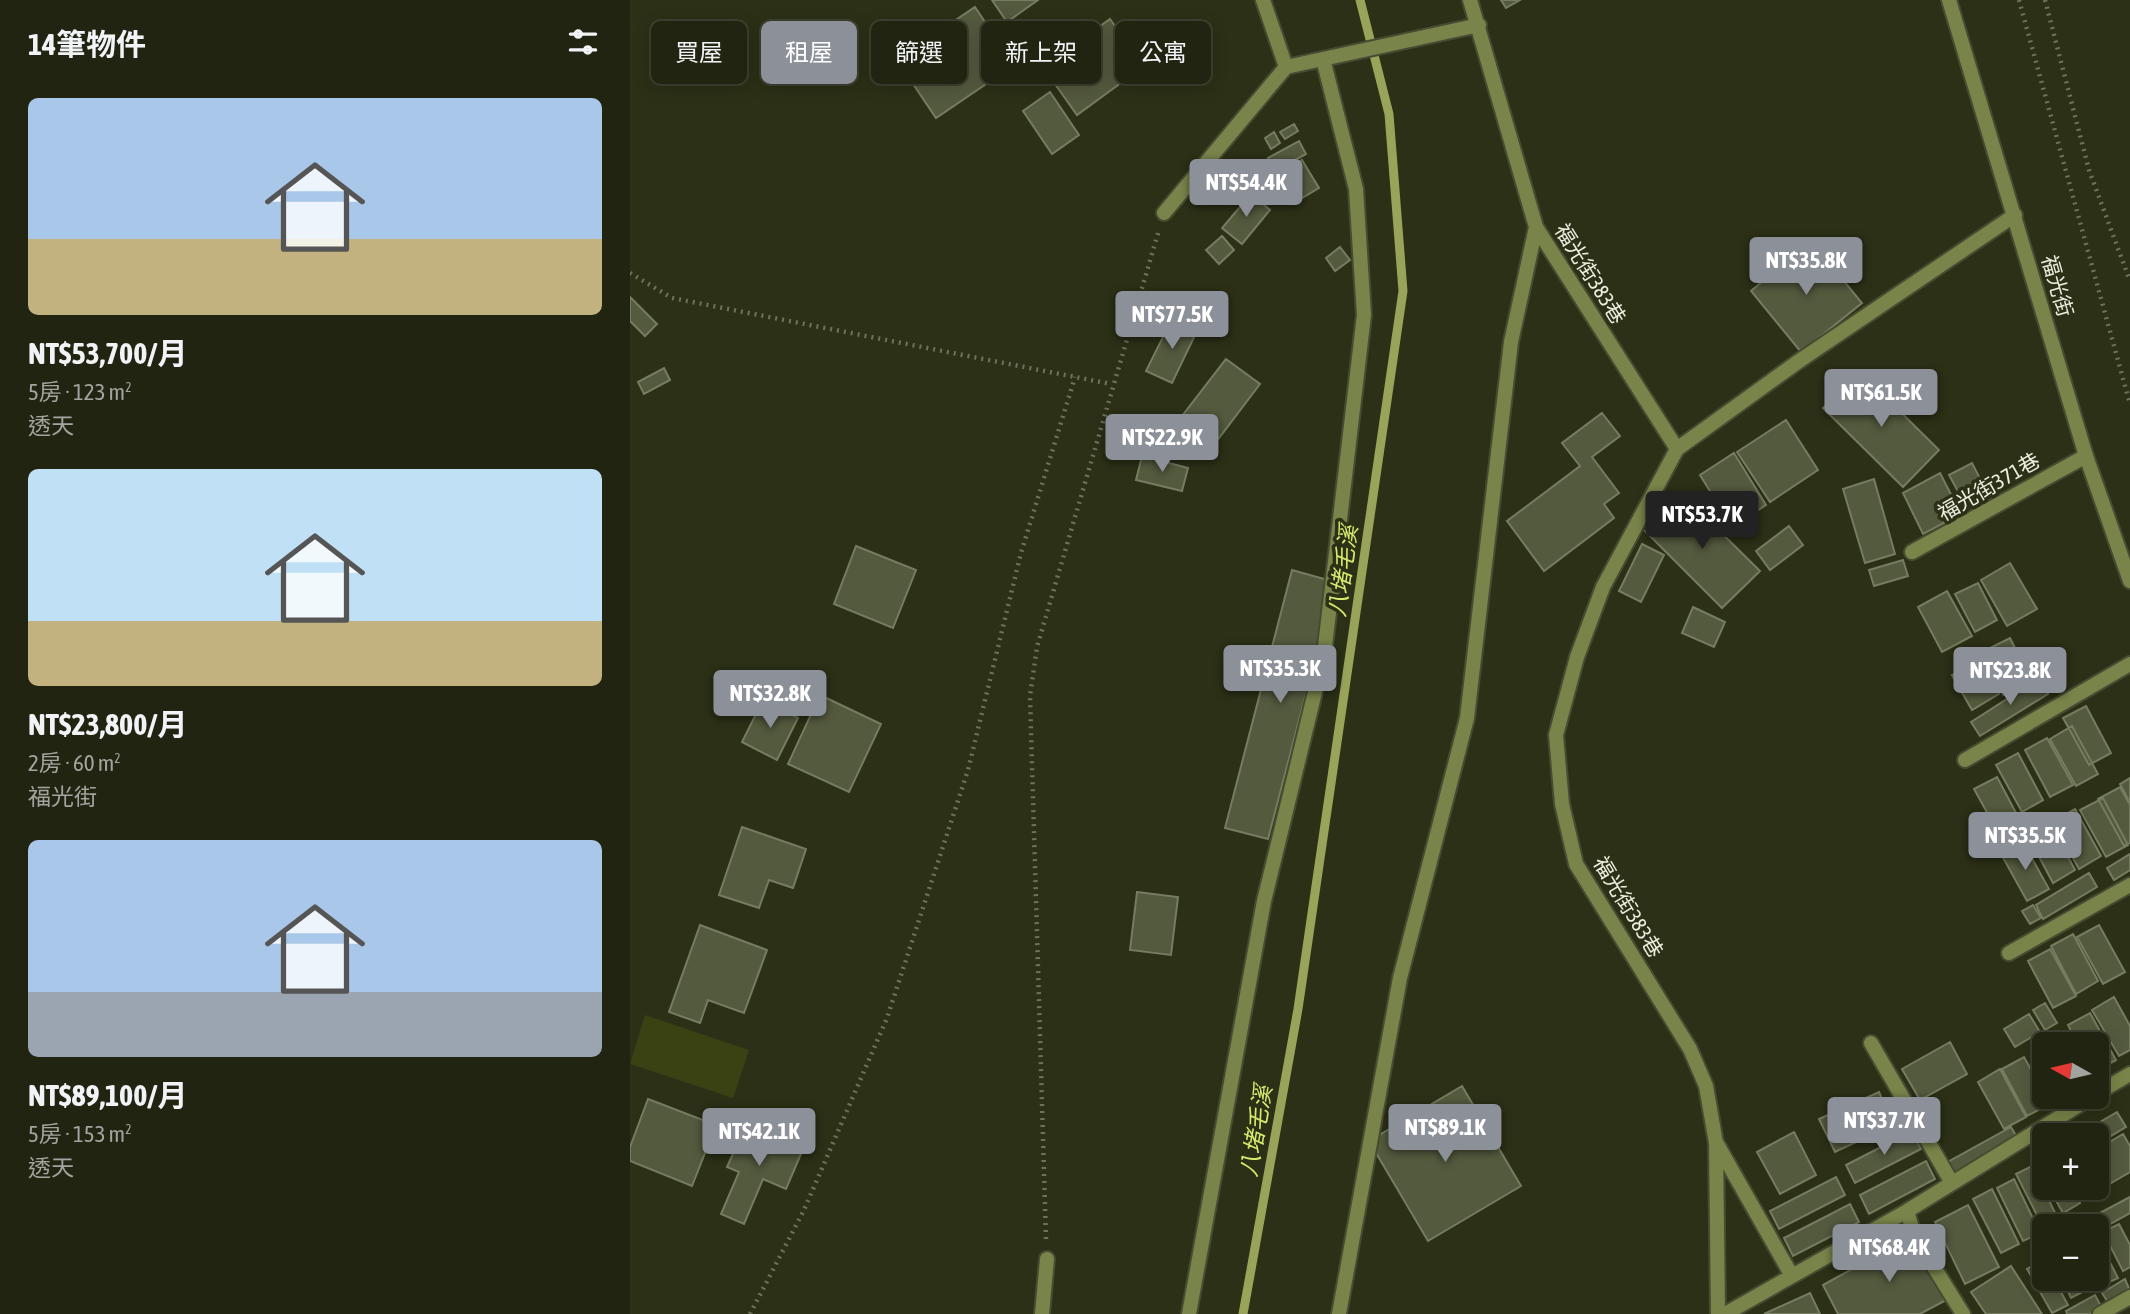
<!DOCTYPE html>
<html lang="zh-TW">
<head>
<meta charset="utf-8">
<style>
  :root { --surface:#212410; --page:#292c19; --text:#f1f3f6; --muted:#a2a49f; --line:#3e4130; --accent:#8c9099 }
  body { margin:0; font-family:"Asap Condensed","Noto Sans TC",sans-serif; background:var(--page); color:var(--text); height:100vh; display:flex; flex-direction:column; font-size:26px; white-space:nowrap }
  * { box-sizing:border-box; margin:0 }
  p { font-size:23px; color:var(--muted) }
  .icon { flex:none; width:38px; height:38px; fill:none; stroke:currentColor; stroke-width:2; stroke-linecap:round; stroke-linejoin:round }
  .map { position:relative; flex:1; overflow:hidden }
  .drawer { display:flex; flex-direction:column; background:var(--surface); width:630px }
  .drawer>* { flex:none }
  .top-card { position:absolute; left:21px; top:21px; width:665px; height:63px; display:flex; gap:14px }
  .needle { width:46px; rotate:278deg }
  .buttons { position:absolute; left:1402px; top:1032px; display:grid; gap:14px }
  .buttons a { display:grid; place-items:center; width:77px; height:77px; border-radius:10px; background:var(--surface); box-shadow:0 4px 18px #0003,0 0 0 2px var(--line); font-size:35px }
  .price { position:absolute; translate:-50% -60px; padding:0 16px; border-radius:7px; background:var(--accent); color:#fff; font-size:23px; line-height:46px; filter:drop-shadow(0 2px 4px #0008) }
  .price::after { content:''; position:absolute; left:50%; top:42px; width:21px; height:16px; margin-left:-10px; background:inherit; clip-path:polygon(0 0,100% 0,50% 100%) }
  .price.current { background:#222; color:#fff }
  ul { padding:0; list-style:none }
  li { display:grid; align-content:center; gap:14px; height:371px; padding:0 28px }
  li span { display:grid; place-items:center; height:217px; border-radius:10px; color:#555 }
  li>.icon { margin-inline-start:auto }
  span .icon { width:126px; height:126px; fill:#fffc; stroke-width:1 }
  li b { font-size:30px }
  h2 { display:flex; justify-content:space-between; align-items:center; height:84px; padding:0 28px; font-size:30px }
  .tag { padding:0 24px; border-radius:10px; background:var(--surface); box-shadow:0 4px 18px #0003,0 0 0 2px var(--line); font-size:24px; line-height:63px }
  .tag.current { background:var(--accent); color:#fff }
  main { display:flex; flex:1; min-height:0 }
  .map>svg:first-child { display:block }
  .green { fill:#3a4112 }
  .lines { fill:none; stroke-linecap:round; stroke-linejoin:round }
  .stream { stroke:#99a359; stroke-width:9 }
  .building { fill:#545a3e; stroke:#767c5f; stroke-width:2 }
  .lane-casing { stroke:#474b32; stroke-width:18 }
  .street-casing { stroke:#474b32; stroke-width:18 }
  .path { stroke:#6e725b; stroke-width:4.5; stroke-dasharray:2 5; stroke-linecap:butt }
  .lane { stroke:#79844a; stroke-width:14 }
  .street { stroke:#79844a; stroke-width:14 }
  .labels { text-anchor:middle; stroke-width:7; stroke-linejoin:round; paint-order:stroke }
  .street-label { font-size:21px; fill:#ecefdf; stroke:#2c3016 }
  .water-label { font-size:23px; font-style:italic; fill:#d6ea6e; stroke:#2c3016 }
</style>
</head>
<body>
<main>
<section class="drawer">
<h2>14筆物件<svg class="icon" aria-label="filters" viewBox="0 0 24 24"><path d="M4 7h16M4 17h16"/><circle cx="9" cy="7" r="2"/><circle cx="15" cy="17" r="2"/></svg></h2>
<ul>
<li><span style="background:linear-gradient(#a9c7e8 65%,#c2b280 0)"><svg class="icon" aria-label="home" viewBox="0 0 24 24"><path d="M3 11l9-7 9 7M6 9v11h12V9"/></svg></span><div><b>NT$53,700/月</b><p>5房 · 123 m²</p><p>透天</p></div></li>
<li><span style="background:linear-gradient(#bfe0f5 70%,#c2b280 0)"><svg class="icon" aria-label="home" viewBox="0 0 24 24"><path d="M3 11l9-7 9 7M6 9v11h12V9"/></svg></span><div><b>NT$23,800/月</b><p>2房 · 60 m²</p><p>福光街</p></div></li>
<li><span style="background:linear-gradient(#a9c7e8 70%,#9aa5b1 0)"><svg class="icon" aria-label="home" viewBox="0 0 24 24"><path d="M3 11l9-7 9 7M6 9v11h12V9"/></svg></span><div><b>NT$89,100/月</b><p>5房 · 153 m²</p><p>透天</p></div></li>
</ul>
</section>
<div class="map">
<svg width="1500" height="1314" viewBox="0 0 1500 1314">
  <rect width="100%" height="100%" fill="#2c3016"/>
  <!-- green -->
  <path class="green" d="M15,1015l104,35 -16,48 -103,-34z"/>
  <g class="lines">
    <!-- stream -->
    <path class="stream" d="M613,1314l55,-305 105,-718 -14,-177 -29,-114"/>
  </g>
  <!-- building -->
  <path class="building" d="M362,0h46l-31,22z
    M871,0h19l-14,8z
    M345,7l39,58 -78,53 -39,-58z
    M480,19l34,47 -67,49 -34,-48z
    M420,92l29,43 -27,19 -29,-43z
    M664,124l4,7 -13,8 -5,-7z
    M644,132l6,11 -9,6 -6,-11z
    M669,141l7,13 -31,17 -7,-13z
    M672,160l17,28 -27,16 -16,-28z
    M637,180l8,7 -9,12 -9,-7z
    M621,194l19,16 -28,34 -20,-16z
    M592,236l12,14 -15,14 -13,-14z
    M1181,241l51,62 -61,49 -50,-61z
    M710,247l10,13 -15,11 -9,-13z
    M0,297l27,27 -12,12 -15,-15z
    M542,319l25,12 -25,52 -26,-12z
    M596,359l34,25 -44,58 -34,-26z
    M34,368l6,12 -26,14 -6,-12z
    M1229,371l80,79 -36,37 -80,-79z
    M972,413l18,23 -28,21 27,36 -15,11 10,14 -70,53 -37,-50 73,-55 -18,-23z
    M1156,420l32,50 -48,32 -33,-50z
    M1104,453l32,52 -34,22 -32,-52z
    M512,456l46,12 -6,23 -46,-11z
    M1342,463l17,33 -22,12 -18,-33z
    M1310,473l21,41 -38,20 -20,-41z
    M1244,479l21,75 -30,9 -22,-74z
    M1052,494l78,77 -38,37 -77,-77z
    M1159,526l14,19 -33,25 -14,-19z
    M1012,544l22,11 -23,47 -22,-11z
    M226,546l60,24 -23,58 -59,-24z
    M1273,560l5,16 -34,10 -5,-16z
    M1380,563l27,46 -30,17 -26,-46z
    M662,570l43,12 -67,257 -43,-11z
    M1348,583l19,37 -22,12 -20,-38z
    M1317,591l25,45 -30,16 -24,-45z
    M1063,607l32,15 -11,25 -32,-14z
    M1380,638l21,42 -28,15 -21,-43z
    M1349,659l20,35 -27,16 -20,-35z
    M1408,679l10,15 -68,42 -9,-14z
    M190,695l61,29 -32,68 -61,-28z
    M133,700l35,18 -21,42 -35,-18z
    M1456,706l25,47 -22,12 -26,-47z
    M1442,726l26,48 -22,12 -26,-47z
    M1417,738l26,47 -23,12 -25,-47z
    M1388,753l25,47 -21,12 -26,-47z
    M1367,777l25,47 -22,12 -26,-47z
    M1500,778v25l-10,-19z
    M1490,787l10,18v38l-6,3 -26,-47z
    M1473,798l25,47 -22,12 -26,-47z
    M1445,809l26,47 -22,13 -26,-48z
    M1420,823l25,47 -22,13 -25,-47z
    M112,827l64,22 -13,39 -24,-8 -10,28 -40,-13z
    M1393,842l26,47 -22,12 -26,-47z
    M1500,854v16l-16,10 -7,-12z
    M1459,873l8,14 -54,32 -7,-14z
    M507,892l41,5 -7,58 -41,-5z
    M1403,905l8,13 -11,6 -8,-13z
    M70,925l67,25 -23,63 -36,-13 -8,23 -31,-11z
    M1469,925l26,47 -22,12 -26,-47z
    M1443,934l25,47 -22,13 -25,-48z
    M1420,949l26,47 -23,12 -25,-47z
    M1484,997l16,29v24l-11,6 -27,-46z
    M1415,1003l12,20 -12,7 -12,-20z
    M1460,1013l26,47 -20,11v-26h-18l-10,-20z
    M1399,1014l11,18 -25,15 -11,-18z
    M1433,1037l4,8h-16z
    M1320,1042l17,32 -47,26 -18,-31z
    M1414,1049v25l-11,-18z
    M1394,1057l26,47 -23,12 -25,-47z
    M1370,1069l26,48 -22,12 -26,-47z
    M832,1086l59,100 -93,55 -59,-100z
    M1249,1092l14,33 -58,27 -16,-33z
    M18,1099l68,26 -24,61 -62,-25v-14z
    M1487,1112l9,15 -30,18v-9h-20z
    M117,1122l57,25 -18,42 -23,-10 -19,45 -23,-10 18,-42 -12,-5z
    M1381,1127l10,17 -65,37 -10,-18z
    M1282,1131l9,18 -66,34 -9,-18z
    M1164,1132l22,43 -36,19 -23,-42z
    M1493,1134l7,12v26l-24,14 -10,-16v-20z
    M1296,1161l9,18 -66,35 -9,-19z
    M1402,1166l30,61 -18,2 -28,-55z
    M1206,1177l9,18 -66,34 -9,-18z
    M1384,1179l26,54 -17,8 -26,-53z
    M1466,1181l5,8 -18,10 -6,-11h19z
    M1419,1188h23l8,15 -17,10z
    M1362,1189l27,55 -18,9 -28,-54z
    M1500,1197v16l-25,14 -7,-13z
    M1220,1204l9,18 -66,34 -9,-18z
    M1338,1205l31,62 -34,17 -30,-62z
    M1489,1224l11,21v22l-7,4 -20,-39z
    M1284,1235l34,64 -28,15h-82l-15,-29z
    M1466,1235l22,43 -19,9 -4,-8z
    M1413,1260l1,19h10l14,26 -16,8 -25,-44z
    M1381,1266l31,48h-56l-15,-22z
    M1432,1279h24l4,9 -19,10z
    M1495,1279l5,12 -21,13 -7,-11z
    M1180,1293l10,21h-56z
    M1465,1295l7,13 -12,6h-23l-1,-3z"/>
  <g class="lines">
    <defs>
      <path id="lane" d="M633,0l23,67
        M840,0l66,227 141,222
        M656,67l193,-42
        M534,213l122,-146
        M1282,552l174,-96
        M1335,760l165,-96
        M1379,953l121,-68
        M1241,1043l81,140
        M1466,1094l34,-20
        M1087,1144l75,132
        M1277,1211l7,24 49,79
        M412,1314l5,-55
        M559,1314l75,-413 60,-246 40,-340 -8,-126 -33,-130
        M709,1314l61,-336 67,-260 44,-376 25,-115
        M1088,1314l-2,-171 -10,-57 -16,-37 -114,-185 -14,-60 -6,-69 21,-78 26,-70 74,-138 122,-88 216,-146
        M1095,1314l182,-103 185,-114
        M1470,1314l30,-17"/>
      <path id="street" d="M1319,0l137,456 44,125"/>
    </defs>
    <!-- lane casing -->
    <use href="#lane" class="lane-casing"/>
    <!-- street casing -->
    <use href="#street" class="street-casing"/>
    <!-- path -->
    <path class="path" d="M1389,0l111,404
      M1415,0l44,170 41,111
      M0,273l42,25 439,86
      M416,1239l-16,-543 7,-49 122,-417
      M120,1314l54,-104 83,-192 81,-248 53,-217 54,-176"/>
    <!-- lane -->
    <use href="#lane" class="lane"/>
    <!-- street -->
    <use href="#street" class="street"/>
  </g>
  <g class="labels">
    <!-- street labels -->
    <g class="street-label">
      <text transform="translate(960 274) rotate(58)" y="7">福光街383巷</text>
      <text transform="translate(1427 286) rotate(74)" y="7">福光街</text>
      <text transform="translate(1359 487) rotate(-30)" y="7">福光街371巷</text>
      <text transform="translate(998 907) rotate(59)" y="7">福光街383巷</text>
    </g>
    <!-- water labels -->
    <g class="water-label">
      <text transform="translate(713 571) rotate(-82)" y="8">八堵毛溪</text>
      <text transform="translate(626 1131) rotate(-80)" y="8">八堵毛溪</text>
    </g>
  </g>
</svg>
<div class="buttons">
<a><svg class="needle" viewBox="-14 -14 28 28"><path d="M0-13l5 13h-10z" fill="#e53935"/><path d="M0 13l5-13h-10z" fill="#a2a49f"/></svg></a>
<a>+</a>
<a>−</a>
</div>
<b class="price" style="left:616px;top:219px">NT$54.4K</b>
<b class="price" style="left:1176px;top:297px">NT$35.8K</b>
<b class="price" style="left:542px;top:351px">NT$77.5K</b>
<b class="price" style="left:1251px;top:429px">NT$61.5K</b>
<b class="price" style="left:532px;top:474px">NT$22.9K</b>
<b class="price current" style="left:1072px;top:551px">NT$53.7K</b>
<b class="price" style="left:650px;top:705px">NT$35.3K</b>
<b class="price" style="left:1380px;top:707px">NT$23.8K</b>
<b class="price" style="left:140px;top:730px">NT$32.8K</b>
<b class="price" style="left:1395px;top:872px">NT$35.5K</b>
<b class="price" style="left:1254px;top:1157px">NT$37.7K</b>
<b class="price" style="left:815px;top:1164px">NT$89.1K</b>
<b class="price" style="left:129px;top:1168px">NT$42.1K</b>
<b class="price" style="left:1259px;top:1284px">NT$68.4K</b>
<div class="top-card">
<a class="tag">買屋</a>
<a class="tag current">租屋</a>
<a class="tag">篩選</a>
<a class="tag">新上架</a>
<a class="tag">公寓</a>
</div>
</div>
</main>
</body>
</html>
